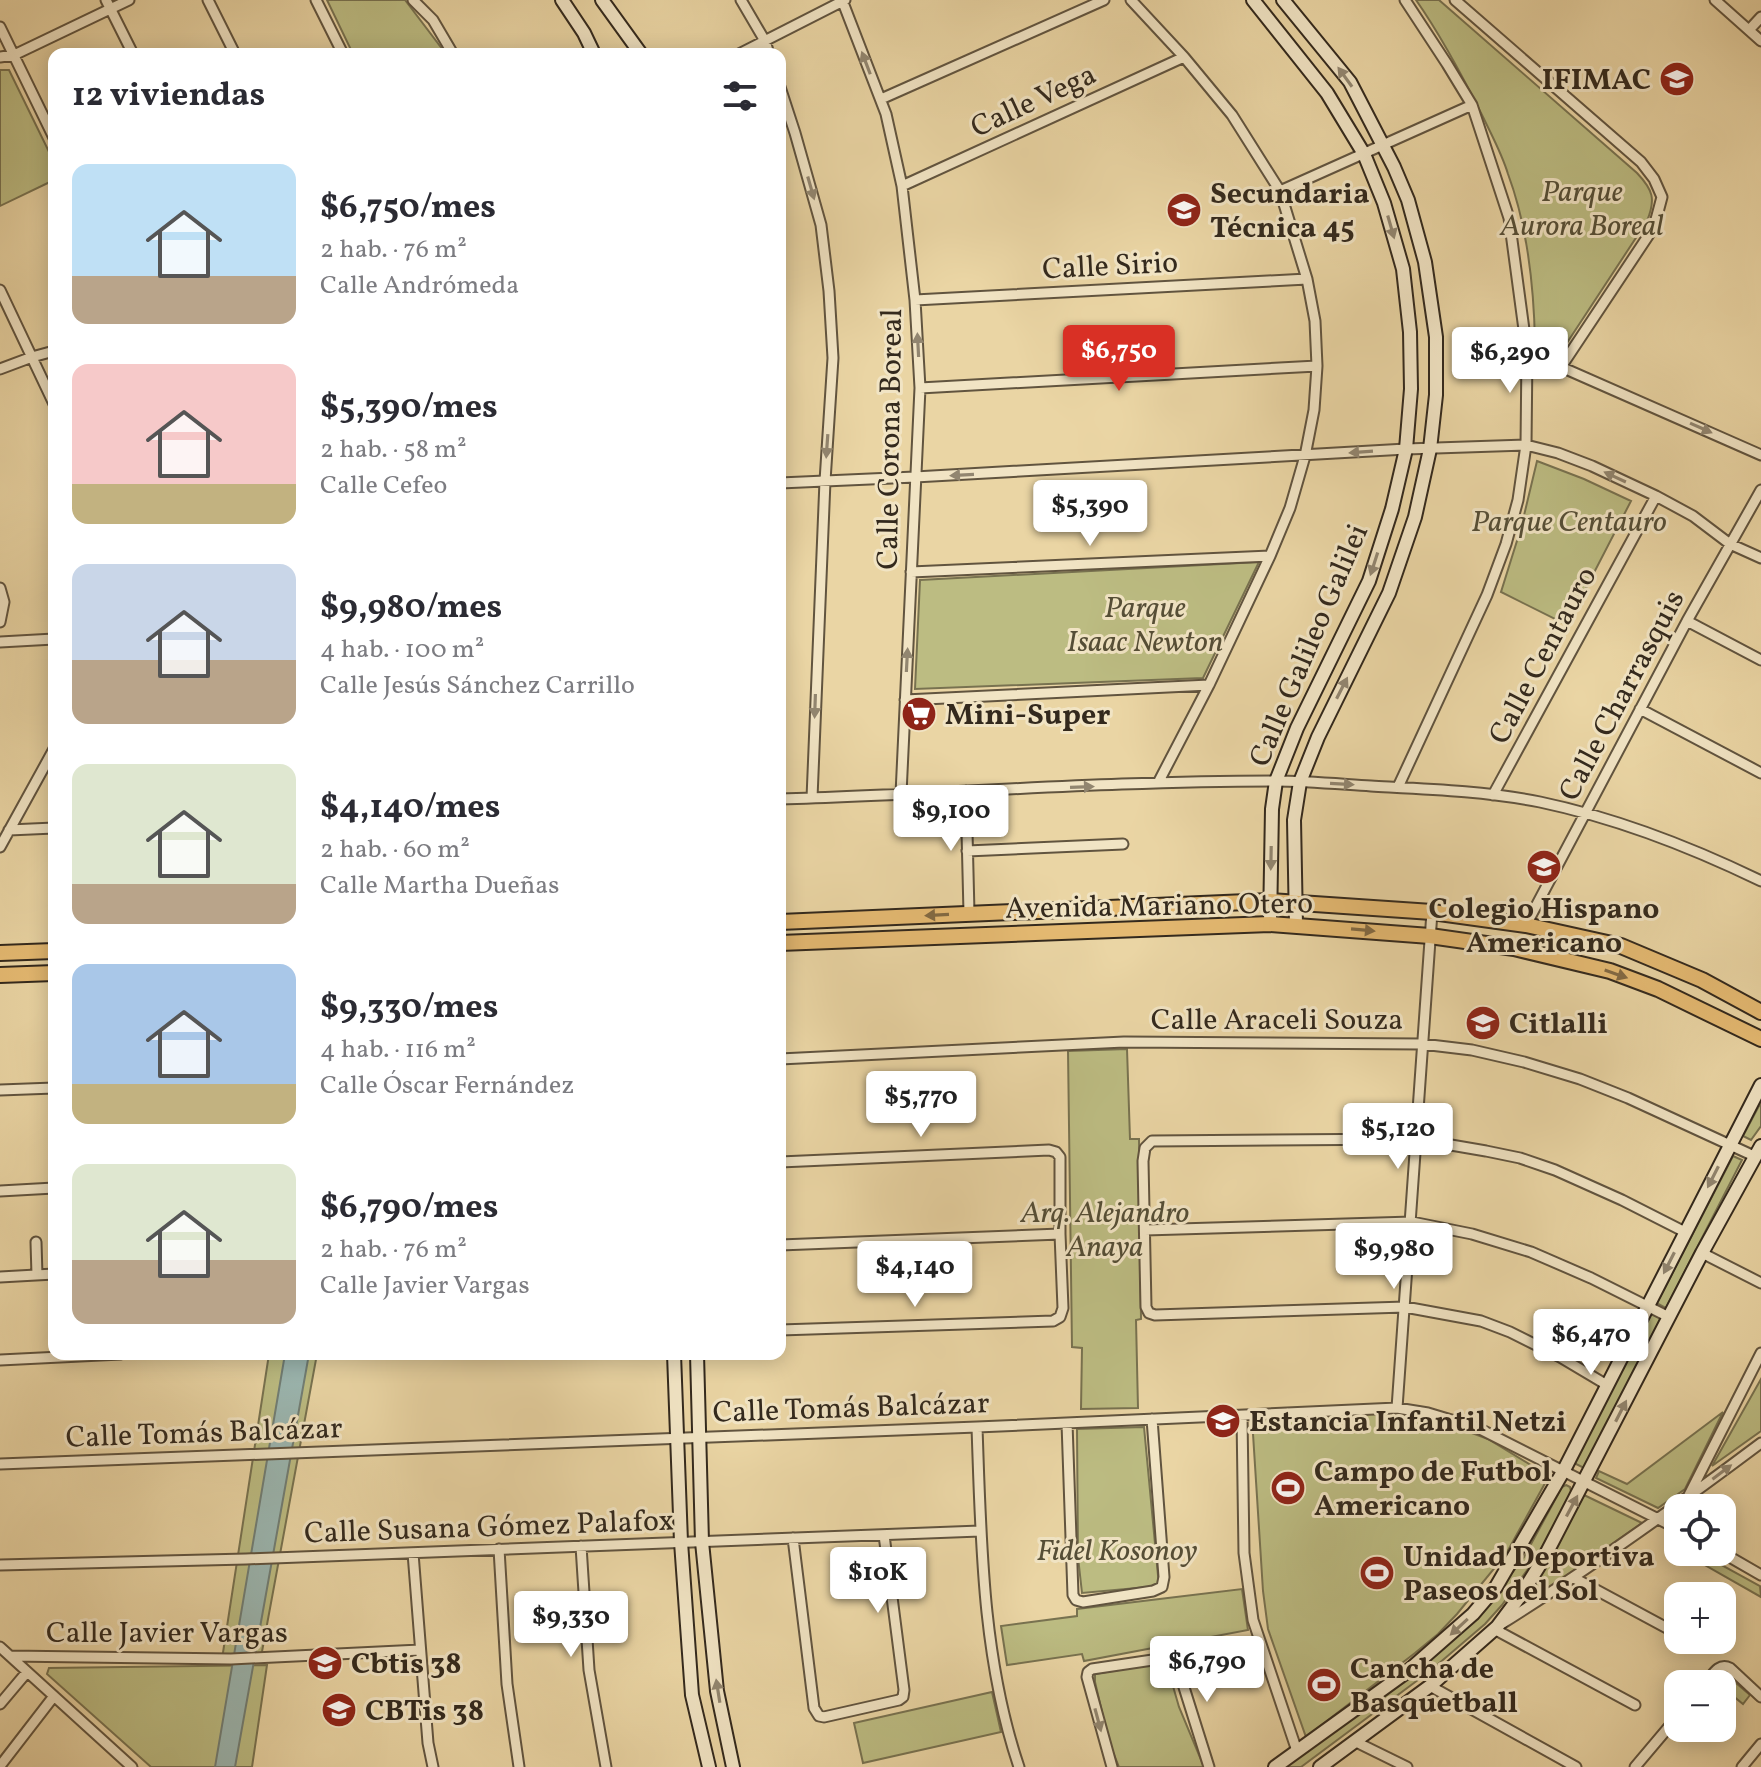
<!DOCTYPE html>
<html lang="es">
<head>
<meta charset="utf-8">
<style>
  :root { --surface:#fff; --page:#f7f7f7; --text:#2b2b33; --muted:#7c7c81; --accent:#d93025 }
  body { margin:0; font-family:Vollkorn,serif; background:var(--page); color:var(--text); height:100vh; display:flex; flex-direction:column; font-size:30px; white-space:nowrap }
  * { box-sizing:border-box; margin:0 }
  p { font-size:26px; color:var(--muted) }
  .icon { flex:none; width:44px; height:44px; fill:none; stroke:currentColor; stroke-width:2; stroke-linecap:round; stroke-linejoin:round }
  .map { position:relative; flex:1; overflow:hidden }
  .sheet { position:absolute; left:48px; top:48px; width:738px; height:1312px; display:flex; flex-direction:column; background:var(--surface); border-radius:16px; box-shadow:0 4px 20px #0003 }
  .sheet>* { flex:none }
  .tools { position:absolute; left:1664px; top:1494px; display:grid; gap:16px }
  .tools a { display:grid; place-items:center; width:72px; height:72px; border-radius:16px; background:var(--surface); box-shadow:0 4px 20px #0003; font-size:40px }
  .price { position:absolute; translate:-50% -68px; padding:0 18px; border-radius:8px; background:#fff; color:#222; font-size:26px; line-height:52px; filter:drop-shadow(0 2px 4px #0008) }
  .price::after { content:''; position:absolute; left:50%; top:48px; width:24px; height:18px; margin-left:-12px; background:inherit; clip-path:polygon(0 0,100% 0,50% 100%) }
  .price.on { background:var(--accent); color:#fff }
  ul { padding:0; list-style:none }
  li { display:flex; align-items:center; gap:24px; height:200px; padding:0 24px }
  li span { display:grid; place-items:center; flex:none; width:224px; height:160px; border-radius:16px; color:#555 }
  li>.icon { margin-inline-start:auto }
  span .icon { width:96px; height:96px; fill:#fffc; stroke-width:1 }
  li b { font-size:34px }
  h2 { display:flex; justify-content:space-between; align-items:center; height:96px; padding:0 24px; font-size:34px }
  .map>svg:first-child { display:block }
  .green { fill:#bcbc82; stroke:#787250; stroke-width:2 }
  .water { fill:#9bb6b0; stroke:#717e75; stroke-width:2 }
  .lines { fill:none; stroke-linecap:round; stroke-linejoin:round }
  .street-casing { stroke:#61543f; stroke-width:13 }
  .secondary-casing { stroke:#33291d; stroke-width:16 }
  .primary-casing { stroke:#33291d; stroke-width:18 }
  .street { stroke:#f1e4c4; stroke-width:9 }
  .secondary { stroke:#f1e4c4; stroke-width:12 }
  .primary { stroke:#e5ba72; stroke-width:14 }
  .oneway { fill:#928670 }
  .oneway2 { fill:#836a43 }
  .labels { text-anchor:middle; stroke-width:6; stroke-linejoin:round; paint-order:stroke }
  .poi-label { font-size:30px; font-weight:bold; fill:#33291d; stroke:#f1e4c4; text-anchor:start }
  .street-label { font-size:30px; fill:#33291d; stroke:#f1e4c4 }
  .park-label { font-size:30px; font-style:italic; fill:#554e36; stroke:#f1e4c4 }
</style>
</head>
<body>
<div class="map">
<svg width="1761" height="1767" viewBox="0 0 1761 1767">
  <rect width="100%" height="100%" fill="#ead5a4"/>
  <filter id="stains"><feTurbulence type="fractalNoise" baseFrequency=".0025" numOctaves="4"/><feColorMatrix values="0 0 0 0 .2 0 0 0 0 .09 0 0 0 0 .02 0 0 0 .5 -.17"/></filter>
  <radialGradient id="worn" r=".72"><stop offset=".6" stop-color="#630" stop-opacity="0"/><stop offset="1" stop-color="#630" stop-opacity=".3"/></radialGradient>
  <!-- green -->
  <path class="green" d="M327,0h78l41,54h-93z
    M1416,0h23l198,173c16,17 19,26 10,48l-88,134 -24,-12c-1,-54 -8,-118 -27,-169 -6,-20 -16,-38 -25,-57 -20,-40 -41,-80 -67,-117z
    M0,70h9l45,92v18l-54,26z
    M1537,461l47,18 47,22 -64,124 -66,-33 20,-64z
    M1259,562l-56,116 -288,11 5,-109z
    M1127,1049l3,90h9l2,180 -5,1 2,88 -57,1 1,-61 -10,-1 -4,-296z
    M1761,1102v24l-10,14 -8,-4z
    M1733,1156l9,4 -76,148 -9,-5z
    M1651,1313l10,5 -77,150 -10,-5z
    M269,1354h48l-56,303 -39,2z
    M1761,1379v52l-49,35z
    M1723,1412l-38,77 -27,19 -62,-30 3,-7 28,13z
    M1397,1413l40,7 51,19 61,37 -43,78 -49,60 -19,20 -23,19 -109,84 -38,-108 -5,-38 -11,-173z
    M1144,1427l15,159 -77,7 -4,-36 -1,-128z
    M1566,1485l4,2 1,5 -24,47 -14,23 -31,43 -17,19 -55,47 -129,96h-15l138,-103 70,-67 30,-40 38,-70z
    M1584,1495l58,28 -116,81 -3,-3 32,-51z
    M1682,1552h16l62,34 1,11z
    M1242,1589l6,41 -164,31 -2,-7 -75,11 -6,-39 76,-10v-7z
    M1166,1662l13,45 25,60h-85l-10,-25 -14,-60v-8z
    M267,1665l-15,102h-101l-104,-93 2,-6z
    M1729,1677l21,18 -7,9 -21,-17z
    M992,1692l9,40 -138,31 -9,-40z"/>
  <!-- water -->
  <path class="water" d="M285,1354h24l-74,413h-20z"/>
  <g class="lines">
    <defs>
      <path id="street" d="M106,0l27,54
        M208,0l27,54
        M316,0l27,54
        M413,0l20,20 20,34
        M741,0l24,41 4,13
        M842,0l44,114 16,72 13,114 5,88 -19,406
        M1131,0l53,57 48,58 48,76 27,88 8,42 2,45 -3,44 -9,46 -15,52 -20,48 -61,129 -51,98
        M1455,0l186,162 13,17 8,18 -8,30 -93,140
        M1715,0l46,41
        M0,27l54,111
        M1749,30l12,-13
        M739,54l106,-54
        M0,57l14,-2 115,-55
        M780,87l15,46 26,92 8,66 4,67 -8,123 -13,317
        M881,99l223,-99
        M902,186l282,-129
        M1280,191l192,-86
        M0,290l54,114
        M915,300l392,-21
        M1527,352l234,103
        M0,369l32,-12 22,-6
        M920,388l397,-22
        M780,483l135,-6 491,-28 120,-4 32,8 34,13 64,30 37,20 37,28 31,14
        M911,572l359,-16
        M0,588l4,14 -4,20
        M1687,621l74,39
        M0,642l54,-3
        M905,700l304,-15
        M1640,709l121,64
        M1398,787l89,-192 19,-51 12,-44 8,-55 1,-93 -18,-134 -37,-113 -25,-41 -42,-64
        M966,791l3,122
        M1493,795l163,-299
        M780,799c165,-5 330,-18 495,-18 32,0 64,3 96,5 56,3 114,5 169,16 76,16 151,45 221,79
        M9,830l45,-2
        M0,847l54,-98
        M967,851l156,-7
        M1526,925l161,-304 74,-131
        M780,1059l344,-17 298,2 50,6 52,12 56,17 48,19 126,58
        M0,1090l54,-2
        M780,1162l269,-12 7,2 4,5v77l3,74 -3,9 -7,4 -273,9
        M0,1191l54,-3
        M1145,1230l267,-8 60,12 59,18 60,26 78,39
        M36,1242l1,33
        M780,1245l280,-11
        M1702,1253l59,30
        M0,1277l54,-3
        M0,1360l121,-6
        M1607,1385l-47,-28 -50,-25 -29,-11 -76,-14 -250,8 -6,-2 -3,-6 -3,-146 2,-13 7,-7 264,-2 70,12 34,7 35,12 67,30 63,32
        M1397,1408l35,-496
        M1242,1416l2,137 9,67 44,131
        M1067,1423l6,172 3,5 7,2 70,-11 9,-4 2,-10 -12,-158
        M977,1427c4,113 5,231 42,340
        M0,1464l977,-37 420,-19 31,5 50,15 200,101
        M1689,1495l72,-142
        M793,1538l21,170 5,8 5,1 75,-17 4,-3 1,-7 -20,-155
        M581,1546l8,124 17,97
        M499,1549l8,135 12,83
        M1721,1552l40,23
        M413,1553l15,190 5,24
        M0,1565l246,-6 734,-28
        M1574,1578l104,56
        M1503,1623c89,-56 174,-117 258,-180
        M1494,1629l141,76
        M1689,1640l2,1
        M0,1647l132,120
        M10,1656l221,3 189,-9
        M1705,1684c7,-8 13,-22 25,-16l31,29
        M1430,1686l146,81
        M0,1704l27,-32
        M1354,1741l53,26
        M0,1766l54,-70
        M1112,1767l-25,-90 1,-5 4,-3 74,-11 7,1 4,6 32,102
        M1635,1767l43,-51
        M1742,1767l19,-23"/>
      <path id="secondary" d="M562,0l22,33 10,21
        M602,0l39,54
        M1253,0l74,93 37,61 20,49 19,66 7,63 1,57 -5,60 -14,60 -23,72 -72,147 -21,53 -4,28 -2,115
        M1283,0l67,82 44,85 14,33 17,62 11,75v58l-6,54 -15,68 -26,76 -71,144 -18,45 -6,38 2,105
        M674,1354l7,188 11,153 17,72
        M697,1354l5,188 15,149 16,76
        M1275,1767l133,-96 65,-57 23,-27 68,-117 197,-385
        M1320,1767l110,-81 67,-59 24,-32 23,-37 158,-305 59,-107"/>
      <path id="primary" d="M780,922l490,-21 162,11 94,13 95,21 81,34 59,32
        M780,943l490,-19 160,12 84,12 96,23 48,18 103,50
        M0,953l54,-2
        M0,975l54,-2"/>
    </defs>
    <!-- street casing -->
    <use href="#street" class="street-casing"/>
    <!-- secondary casing -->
    <use href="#secondary" class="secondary-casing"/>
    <!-- primary casing -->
    <use href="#primary" class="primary-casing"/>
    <!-- street -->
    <use href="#street" class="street"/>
    <!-- secondary -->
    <use href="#secondary" class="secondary"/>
    <!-- primary -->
    <use href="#primary" class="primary"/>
  </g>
  <!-- one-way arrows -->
  <defs><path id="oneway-solid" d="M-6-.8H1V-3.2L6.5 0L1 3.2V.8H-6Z" transform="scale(2)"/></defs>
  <g class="oneway">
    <use href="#oneway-solid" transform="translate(866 63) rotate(-111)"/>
    <use href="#oneway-solid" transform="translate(1345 77) rotate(-126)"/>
    <use href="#oneway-solid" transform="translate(811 188) rotate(74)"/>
    <use href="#oneway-solid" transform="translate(1391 227) rotate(74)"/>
    <use href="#oneway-solid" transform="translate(918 345) rotate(-93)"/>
    <use href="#oneway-solid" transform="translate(1701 428) rotate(24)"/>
    <use href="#oneway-solid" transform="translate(827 446) rotate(94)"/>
    <use href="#oneway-solid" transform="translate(1361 452) rotate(176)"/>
    <use href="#oneway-solid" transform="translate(962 475) rotate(177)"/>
    <use href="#oneway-solid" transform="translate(1615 477) rotate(-155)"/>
    <use href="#oneway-solid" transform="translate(1374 564) rotate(108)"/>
    <use href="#oneway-solid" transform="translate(907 660) rotate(-87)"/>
    <use href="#oneway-solid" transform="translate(1342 688) rotate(-63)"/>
    <use href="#oneway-solid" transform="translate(815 706) rotate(92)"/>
    <use href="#oneway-solid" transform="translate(1342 784) rotate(3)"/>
    <use href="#oneway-solid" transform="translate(1082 787) rotate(-2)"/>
    <use href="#oneway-solid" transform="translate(1271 858) rotate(91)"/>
    <use href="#oneway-solid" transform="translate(1713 1177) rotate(117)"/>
    <use href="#oneway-solid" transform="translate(1669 1263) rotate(117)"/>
    <use href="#oneway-solid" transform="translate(1621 1411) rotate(-63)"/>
    <use href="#oneway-solid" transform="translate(1722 1472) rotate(-37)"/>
    <use href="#oneway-solid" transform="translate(1572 1506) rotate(-62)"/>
    <use href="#oneway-solid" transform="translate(1459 1627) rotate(137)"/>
    <use href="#oneway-solid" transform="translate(718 1691) rotate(-99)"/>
    <use href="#oneway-solid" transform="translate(1098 1720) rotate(75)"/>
  </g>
  <g class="oneway2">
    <use href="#oneway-solid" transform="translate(937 915) rotate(177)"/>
    <use href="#oneway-solid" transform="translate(1363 930) rotate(5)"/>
    <use href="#oneway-solid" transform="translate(1616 974) rotate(19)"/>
  </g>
  <!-- icons -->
  <defs>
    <symbol id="school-disc" viewBox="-11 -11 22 22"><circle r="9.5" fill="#8f2418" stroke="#f1e4c4"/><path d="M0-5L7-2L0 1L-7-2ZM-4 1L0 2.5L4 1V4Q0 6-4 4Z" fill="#fff"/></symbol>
    <symbol id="supermarket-disc" viewBox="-11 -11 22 22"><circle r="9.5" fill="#8f2418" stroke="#f1e4c4"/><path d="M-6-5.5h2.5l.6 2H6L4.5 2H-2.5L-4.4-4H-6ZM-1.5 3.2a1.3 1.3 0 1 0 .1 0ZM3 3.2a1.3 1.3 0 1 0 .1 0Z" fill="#fff"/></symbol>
    <symbol id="stadium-disc" viewBox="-11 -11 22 22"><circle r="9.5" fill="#8f2418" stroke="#f1e4c4"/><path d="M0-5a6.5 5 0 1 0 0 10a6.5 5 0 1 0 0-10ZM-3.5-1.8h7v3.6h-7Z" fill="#fff"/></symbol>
    <symbol id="university-disc" viewBox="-11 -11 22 22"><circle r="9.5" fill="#8f2418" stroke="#f1e4c4"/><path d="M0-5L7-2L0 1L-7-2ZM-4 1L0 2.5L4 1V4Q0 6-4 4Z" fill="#fff"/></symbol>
  </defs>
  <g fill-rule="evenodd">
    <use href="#school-disc" x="1657" y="59" width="40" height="40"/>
    <use href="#school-disc" x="1164" y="190" width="40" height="40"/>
    <use href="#supermarket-disc" x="899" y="694" width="40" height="40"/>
    <use href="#school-disc" x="1524" y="847" width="40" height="40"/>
    <use href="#school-disc" x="1463" y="1003" width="40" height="40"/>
    <use href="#school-disc" x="1203" y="1401" width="40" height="40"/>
    <use href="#stadium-disc" x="1268" y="1468" width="40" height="40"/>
    <use href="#stadium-disc" x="1357" y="1553" width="40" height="40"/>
    <use href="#university-disc" x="305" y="1643" width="40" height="40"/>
    <use href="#stadium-disc" x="1304" y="1665" width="40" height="40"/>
    <use href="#school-disc" x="319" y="1690" width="40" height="40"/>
  </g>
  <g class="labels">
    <!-- poi labels -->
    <g class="poi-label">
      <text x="1651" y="89" text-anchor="end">IFIMAC</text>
      <text x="1210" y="203">Secundaria<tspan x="1210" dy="34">Técnica 45</tspan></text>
      <text x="945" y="724">Mini-Super</text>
      <text x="1544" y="918" text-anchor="middle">Colegio Hispano<tspan x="1544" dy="34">Americano</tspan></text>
      <text x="1509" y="1033">Citlalli</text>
      <text x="1249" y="1431">Estancia Infantil Netzi</text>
      <text x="1314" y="1481">Campo de Futbol<tspan x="1314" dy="34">Americano</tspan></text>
      <text x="1403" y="1566">Unidad Deportiva<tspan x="1403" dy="34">Paseos del Sol</tspan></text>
      <text x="351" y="1673">Cbtis 38</text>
      <text x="1350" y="1678">Cancha de<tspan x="1350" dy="34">Basquetball</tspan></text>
      <text x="365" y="1720">CBTis 38</text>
    </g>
    <!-- street labels -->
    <g class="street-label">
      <text transform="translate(1033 100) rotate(-25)" y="10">Calle Vega</text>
      <text transform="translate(1110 265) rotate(-3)" y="10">Calle Sirio</text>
      <text transform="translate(889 439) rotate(-89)" y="10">Calle Corona Boreal</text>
      <text transform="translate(1308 645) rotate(-67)" y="10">Calle Galileo Galilei</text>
      <text transform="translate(1542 655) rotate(-62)" y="10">Calle Centauro</text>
      <text transform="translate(1621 695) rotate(-62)" y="10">Calle Charrasquis</text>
      <text transform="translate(1159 905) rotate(-1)" y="10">Avenida Mariano Otero</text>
      <text x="1277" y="1029">Calle Araceli Souza</text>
      <text transform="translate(851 1407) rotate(-2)" y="10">Calle Tomás Balcázar</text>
      <text transform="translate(204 1432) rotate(-2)" y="10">Calle Tomás Balcázar</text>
      <text transform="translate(489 1526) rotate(-2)" y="10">Calle Susana Gómez Palafox</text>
      <text x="167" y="1642">Calle Javier Vargas</text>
    </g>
    <!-- park labels -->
    <g class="park-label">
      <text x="1582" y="201">Parque<tspan x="1582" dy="34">Aurora Boreal</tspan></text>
      <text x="1569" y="531">Parque Centauro</text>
      <text x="1145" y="617">Parque<tspan x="1145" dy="34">Isaac Newton</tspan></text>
      <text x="1105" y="1222">Arq. Alejandro<tspan x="1105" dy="34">Anaya</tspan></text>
      <text x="1117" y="1560">Fidel Kosonoy</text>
    </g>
  </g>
  <rect width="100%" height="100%" filter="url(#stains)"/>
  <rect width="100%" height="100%" fill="url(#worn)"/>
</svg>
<div class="tools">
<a><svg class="icon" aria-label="locate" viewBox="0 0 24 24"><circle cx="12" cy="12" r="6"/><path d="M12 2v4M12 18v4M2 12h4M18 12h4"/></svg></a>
<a>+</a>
<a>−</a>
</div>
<b class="price on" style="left:1119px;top:393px">$6,750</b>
<b class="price" style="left:1510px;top:395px">$6,290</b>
<b class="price" style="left:1090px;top:548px">$5,390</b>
<b class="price" style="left:951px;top:853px">$9,100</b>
<b class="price" style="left:921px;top:1139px">$5,770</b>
<b class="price" style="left:1398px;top:1171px">$5,120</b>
<b class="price" style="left:1394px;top:1291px">$9,980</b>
<b class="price" style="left:915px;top:1309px">$4,140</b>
<b class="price" style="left:1591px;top:1377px">$6,470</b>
<b class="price" style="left:878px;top:1615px">$10K</b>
<b class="price" style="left:571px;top:1659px">$9,330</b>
<b class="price" style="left:1207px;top:1704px">$6,790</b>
<section class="sheet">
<h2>12 viviendas<svg class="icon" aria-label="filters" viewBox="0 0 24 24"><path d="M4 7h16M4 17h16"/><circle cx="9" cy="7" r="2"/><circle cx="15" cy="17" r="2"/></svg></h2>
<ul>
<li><span style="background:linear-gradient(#bfe0f5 70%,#b9a48a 0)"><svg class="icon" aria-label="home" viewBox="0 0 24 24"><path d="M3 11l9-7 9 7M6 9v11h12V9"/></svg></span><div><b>$6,750/mes</b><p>2 hab. · 76 m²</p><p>Calle Andrómeda</p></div></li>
<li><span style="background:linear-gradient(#f6c9c9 75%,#c2b280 0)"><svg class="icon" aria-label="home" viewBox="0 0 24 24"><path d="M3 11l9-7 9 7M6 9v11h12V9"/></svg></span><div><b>$5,390/mes</b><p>2 hab. · 58 m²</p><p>Calle Cefeo</p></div></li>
<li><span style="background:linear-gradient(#c9d6e8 60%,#b9a48a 0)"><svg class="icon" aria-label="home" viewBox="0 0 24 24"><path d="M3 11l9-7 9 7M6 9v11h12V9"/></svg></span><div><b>$9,980/mes</b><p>4 hab. · 100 m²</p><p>Calle Jesús Sánchez Carrillo</p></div></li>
<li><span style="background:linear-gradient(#dfe7d0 75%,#b9a48a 0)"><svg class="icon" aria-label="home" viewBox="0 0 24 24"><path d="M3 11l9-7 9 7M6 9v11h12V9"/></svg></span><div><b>$4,140/mes</b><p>2 hab. · 60 m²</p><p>Calle Martha Dueñas</p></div></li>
<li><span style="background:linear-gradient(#a9c7e8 75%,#c2b280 0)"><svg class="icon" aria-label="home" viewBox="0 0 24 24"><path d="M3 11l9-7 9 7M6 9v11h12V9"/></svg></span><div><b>$9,330/mes</b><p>4 hab. · 116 m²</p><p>Calle Óscar Fernández</p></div></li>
<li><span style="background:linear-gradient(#dfe7d0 60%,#b9a48a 0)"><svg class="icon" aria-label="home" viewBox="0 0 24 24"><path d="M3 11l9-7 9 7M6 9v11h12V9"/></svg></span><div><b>$6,790/mes</b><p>2 hab. · 76 m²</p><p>Calle Javier Vargas</p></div></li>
</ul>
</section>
</div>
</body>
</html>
